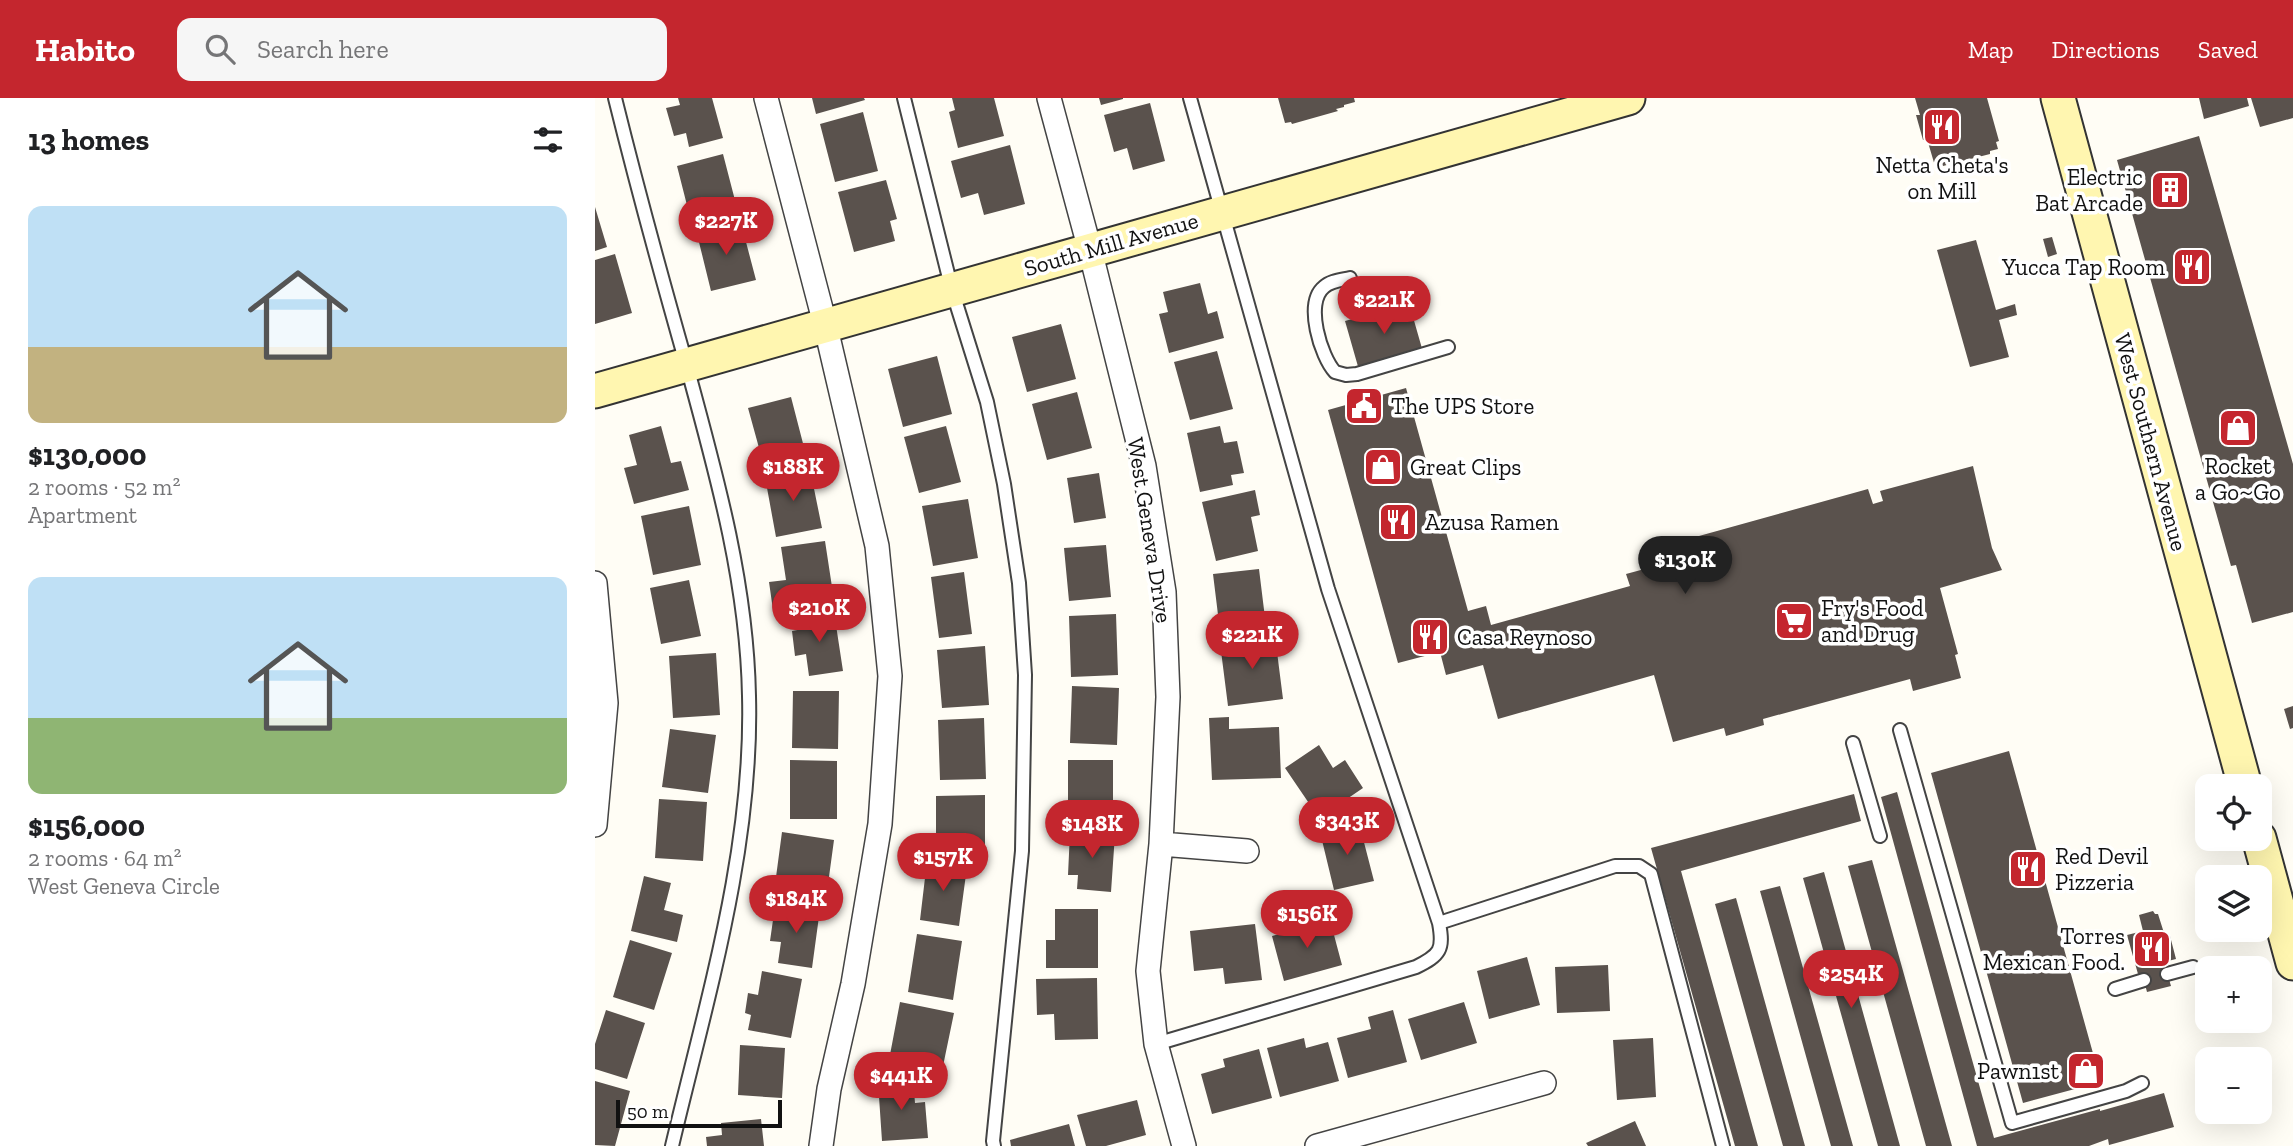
<!DOCTYPE html>
<html lang="en">
<head>
<meta charset="utf-8">
<style>
  :root { --surface:#fff; --page:#f6f6f6; --text:#202124; --muted:#757577; --accent:#c4262e }
  body { margin:0; font-family:"Zilla Slab",serif; background:var(--page); color:var(--text); height:100vh; display:flex; flex-direction:column; font-size:26px; white-space:nowrap }
  * { box-sizing:border-box; margin:0 }
  p { font-size:23px; color:var(--muted) }
  .icon { flex:none; width:38px; height:38px; fill:none; stroke:currentColor; stroke-width:2; stroke-linecap:round; stroke-linejoin:round }
  .map { position:relative; flex:1; overflow:hidden }
  .drawer { display:flex; flex-direction:column; background:var(--surface); width:595px }
  .drawer>* { flex:none }
  .buttons { position:absolute; left:1600px; top:676px; display:grid; gap:14px }
  .buttons a { display:grid; place-items:center; width:77px; height:77px; border-radius:14px; background:var(--surface); box-shadow:0 7px 28px #0002; font-size:35px }
  .scale { position:absolute; left:21px; bottom:18px; width:166px; box-sizing:border-box; padding-left:7px; border:4px solid #111; border-top:0; font-size:19px; line-height:24px; white-space:nowrap; color:#111; -webkit-text-stroke:5px #fff; paint-order:stroke }
  .price { position:absolute; translate:-50% -60px; padding:0 16px; border-radius:24px; background:var(--accent); color:#fff; font-size:23px; line-height:46px; filter:drop-shadow(0 2px 4px #0008) }
  .price::after { content:''; position:absolute; left:50%; top:42px; width:21px; height:16px; margin-left:-10px; background:inherit; clip-path:polygon(0 0,100% 0,50% 100%) }
  .price.active { background:#222; color:#fff }
  ul { padding:0; list-style:none }
  li { display:grid; align-content:center; gap:14px; height:371px; padding:0 28px }
  li span { display:grid; place-items:center; height:217px; border-radius:14px; color:#555 }
  li>.icon { margin-inline-start:auto }
  span .icon { width:126px; height:126px; fill:#fffc; stroke-width:1 }
  li b { font-size:30px }
  h2 { display:flex; justify-content:space-between; align-items:center; height:84px; padding:0 28px; font-size:30px }
  header { display:flex; align-items:center; gap:42px; box-sizing:border-box; height:98px; padding:0 35px; background:var(--accent); color:#fff }
  header strong { font-size:33px }
  nav { display:flex; gap:38px; margin-inline-start:auto; font-size:24px }
  .search { width:490px; height:63px; background:var(--page); display:flex; align-items:center; gap:18px; box-sizing:border-box; padding:0 24px; border-radius:14px; color:var(--muted); font-size:26px }
  main { display:flex; flex:1; min-height:0 }
  .map>svg:first-child { display:block }
  .building { fill:#5a524d }
  .lines { fill:none; stroke-linecap:round; stroke-linejoin:round }
  .lane-casing { stroke:#444; stroke-width:16 }
  .street-casing { stroke:#444; stroke-width:26 }
  .secondary-casing { stroke:#333; stroke-width:37 }
  .lane { stroke:#fff; stroke-width:12 }
  .street { stroke:#fff; stroke-width:23 }
  .secondary { stroke:#fff6b0; stroke-width:33 }
  .labels { text-anchor:middle; stroke-width:7; stroke-linejoin:round; paint-order:stroke }
  .poi-label { font-size:23px; fill:#111; stroke:#fff; text-anchor:start }
  .street-label { font-size:23px; fill:#111; stroke:#fff }
</style>
</head>
<body>
<header>
<strong>Habito</strong>
<div class="search"><svg class="icon" aria-label="search" viewBox="0 0 24 24"><circle cx="10" cy="10" r="6"/><path d="M15 15l6 6"/></svg>Search here</div>
<nav><a>Map</a><a>Directions</a><a>Saved</a></nav>
</header>
<main>
<section class="drawer">
<h2>13 homes<svg class="icon" aria-label="filters" viewBox="0 0 24 24"><path d="M4 7h16M4 17h16"/><circle cx="9" cy="7" r="2"/><circle cx="15" cy="17" r="2"/></svg></h2>
<ul>
<li><span style="background:linear-gradient(#bfe0f5 65%,#c2b280 0)"><svg class="icon" aria-label="home" viewBox="0 0 24 24"><path d="M3 11l9-7 9 7M6 9v11h12V9"/></svg></span><div><b>$130,000</b><p>2 rooms · 52 m²</p><p>Apartment</p></div></li>
<li><span style="background:linear-gradient(#bfe0f5 65%,#8fb573 0)"><svg class="icon" aria-label="home" viewBox="0 0 24 24"><path d="M3 11l9-7 9 7M6 9v11h12V9"/></svg></span><div><b>$156,000</b><p>2 rooms · 64 m²</p><p>West Geneva Circle</p></div></li>
</ul>
</section>
<div class="map">
<svg width="1698" height="1048" viewBox="0 0 1698 1048">
  <rect width="100%" height="100%" fill="#fffdf5"/>
  <!-- building -->
  <path class="building" d="M83,0h34l11,40 -34,9 -3,-14 -12,3 -8,-28 14,-3z
    M217,0h52l1,2 -49,14z
    M357,0h42l10,38 -46,12 -9,-36 6,-2z
    M504,0h24v1l-22,6z
    M683,0h76l1,4 -11,3v2l-8,2 2,2 -46,13 -1,-2 -6,1z
    M1320,0h72l12,43 -3,1 2,7 -8,2v3l-47,12 -1,-2 -7,2 -8,-27 -4,1 -7,-25h4z
    M1604,0h48l2,8 -45,13z
    M1656,0h42v20l-33,9z
    M555,5l15,58 -32,9 -6,-22 -13,4 -10,-37z
    M268,14l15,59 -43,11 -15,-58z
    M1604,38l94,328v148l-41,11 -16,-58 -5,1 -114,-406z
    M415,47l15,59 -41,11 -6,-22 -17,5 -10,-37z
    M128,56l14,54 -46,13 -14,-55z
    M291,82l11,39 -7,2 5,20 -41,11 -16,-60z
    M0,109l12,40 -12,4z
    M146,125l15,57 -45,11 -14,-57z
    M1457,139l5,17 -9,3 -5,-18z
    M1381,142l20,70 19,-6 2,11 -18,5 10,37 -39,10 -33,-117z
    M20,156l17,59 -37,11v-64z
    M605,185l8,31 9,-3 7,27 -55,15 -10,-39 9,-2 -5,-20z
    M814,205l14,49 -64,18 -14,-49z
    M466,226l15,55 -49,13 -15,-55z
    M622,253l16,58 -43,11 -16,-58z
    M342,258l15,58 -49,13 -15,-58z
    M811,290l62,223 18,-5 5,19 139,-39 -4,-12 78,-21 -5,-17 169,-47 5,15 10,-3 -3,-10 93,-25 19,82 10,22 -62,18 18,66 -3,1 6,23 -48,13 -3,-12 -147,40 1,6 -38,11 -2,-8 -51,14 -19,-67 -156,44 -15,-54 -37,10 -6,-23 -42,11 -70,-253z
    M482,294l15,56 -45,12 -15,-56z
    M196,299l15,58 -42,11 -16,-58z
    M66,328l10,37 10,-2 8,29 -55,14 -10,-36 13,-3 -8,-30z
    M351,328l15,56 -42,11 -15,-56z
    M625,328l4,17 13,-2 7,32 -13,2 2,10 -33,7 -13,-59z
    M215,371l12,59 -46,9 -11,-60z
    M504,375l7,45 -32,5 -7,-45z
    M660,392l5,25 -9,2 7,34 -42,10 -14,-59z
    M373,401l10,59 -45,8 -11,-60z
    M94,408l12,59 -48,10 -12,-59z
    M230,443l9,59 -61,10 -4,-28 17,-2 -5,-33z
    M511,447l5,52 -42,4 -5,-53z
    M664,471l7,57 -46,5 -7,-57z
    M369,474l8,62 -33,4 -8,-61z
    M94,482l12,56 -40,8 -11,-56z
    M239,514l9,59 -34,5 -3,-22 -11,2 -3,-25 11,-2 -2,-12z
    M521,516l2,61 -47,2 -2,-61z
    M680,538l8,63 -55,7 -8,-63z
    M390,548l4,59 -47,3 -5,-58z
    M121,555l4,62 -47,3 -4,-62z
    M477,588l47,2 -2,57 -47,-2z
    M198,593h46l-1,58 -46,-1z
    M1698,608v22l-3,1 -6,-20z
    M634,619v12l50,-2 2,51 -69,2 -3,-62z
    M389,620l2,61 -46,1 -2,-60z
    M75,631l46,6 -8,58 -46,-6z
    M724,647l14,23 12,-8 18,28 -44,30 -34,-50z
    M1414,653l92,331 -78,21 -92,-330z
    M195,662l47,1v58h-47z
    M473,662h45v55h-45z
    M1302,694l97,346 106,-29v2l64,-18 10,34 -65,18 -1,-6 -19,7h-112l-96,-349z
    M1259,696l7,27 -180,50 77,275h-23l-84,-298z
    M390,697v57h-49v-56z
    M64,701l48,3 -4,59 -48,-3z
    M764,725l15,58 -40,9 -14,-58z
    M187,734l52,8 -8,59 -52,-7z
    M475,734l45,2 -4,58 -34,-3 1,-14h-10z
    M1277,762l80,286h-26l-78,-280z
    M332,763l40,6 -8,59 -39,-6z
    M1229,774l76,274h-22l-75,-268z
    M49,778l27,7 -7,27 19,5 -6,27 -46,-11z
    M1185,788l73,260h-22l-71,-255z
    M1141,800l69,248h-22l-68,-242z
    M193,806l32,5 -8,59 -34,-5 3,-21 -11,-1 4,-28 13,2z
    M460,811h43v59h-52v-28h9z
    M1558,813l2,3h3l6,19 -4,1 1,4 9,-2 6,23 -8,2 1,3 -4,2 6,20 -24,6 -5,-19 -4,1 -11,-39 16,-4 -4,-16z
    M735,822l12,45 -58,16 -12,-45z
    M660,826l7,56 -37,4 -2,-16 -29,3 -4,-40z
    M322,836l45,7 -9,59 -45,-8z
    M35,842l42,13 -18,57 -41,-13z
    M932,859l13,48 -51,14 -12,-48z
    M1013,867l2,46 -53,2 -2,-46z
    M167,873l40,8 -11,59 -43,-8 3,-15 -6,-2 3,-20 10,2z
    M502,880l1,61 -43,1 -1,-26 -17,1 -1,-36z
    M305,904l54,11 -12,58 -53,-11z
    M869,904l13,41 -56,17 -13,-41z
    M11,912l39,13 -18,56 -32,-10v-25z
    M798,912l14,52 -59,16 -11,-40 34,-9 -3,-12z
    M709,940l2,10 22,-6 11,39 -59,16 -13,-49z
    M1058,940l3,59 -39,3 -4,-60z
    M145,947l45,3 -3,50 -44,-3z
    M664,951l13,49 -60,16 -11,-40 24,-7 -2,-8z
    M318,981l2,24 10,-1 3,36 -46,3 -4,-59z
    M0,983l35,10 -15,55 -20,-1z
    M542,1002l9,35 -40,11h-20l-9,-31z
    M166,1021l3,27h-57l-1,-9 16,-2 -1,-12z
    M1040,1023l11,25h-58l-2,-3z
    M474,1026l6,22h-64l-1,-6z"/>
  <g class="lines">
    <defs>
      <path id="lane" d="M20,0c22,89 46,177 71,265 30,110 61,219 63,333 4,153 -42,302 -77,450
        M309,0l48,192 35,112 17,82 15,99 6,92 -3,176 -29,290 1,5
        M755,180c-9,2 -20,3 -26,9 -20,16 -3,70 11,85l11,3 11,-1 91,-27
        M1305,632l112,393 114,-32 16,-8
        M1258,645l27,93
        M844,825l176,-57h24l12,8 72,272
        M1572,876l26,-7
        M1520,891l29,-9
        M561,946l260,-77c24,-12 28,-17 23,-44l-111,-334 -138,-491"/>
      <path id="street" d="M171,0l59,226 52,222 13,130 -10,148 -27,160 -24,105 -8,57
        M454,0l41,152 54,216 20,126 4,105 -7,147 -13,127 8,73 28,102
        M0,485l11,120 -11,122
        M566,746l86,7
        M722,1048l227,-63"/>
      <path id="secondary" d="M1463,0l187,688
        M0,293l1033,-293
        M1664,740l34,125"/>
    </defs>
    <!-- lane casing -->
    <use href="#lane" class="lane-casing"/>
    <!-- street casing -->
    <use href="#street" class="street-casing"/>
    <!-- secondary casing -->
    <use href="#secondary" class="secondary-casing"/>
    <!-- lane -->
    <use href="#lane" class="lane"/>
    <!-- street -->
    <use href="#street" class="street"/>
    <!-- secondary -->
    <use href="#secondary" class="secondary"/>
  </g>
  <!-- icons -->
  <defs>
    <symbol id="restaurant-square" viewBox="-11 -11 22 22"><rect x="-9" y="-9" width="18" height="18" rx="4" fill="#c4262e" stroke="#fff"/><path d="M-5-6h1v4h1v-4h1v4h1v-4h1v5L-1.5 .5V6h-2V.5L-5-1ZM5-6V6H3V1.5H1.5Q1.5-4 5-6Z" fill="#fff"/></symbol>
    <symbol id="building-square" viewBox="-11 -11 22 22"><rect x="-9" y="-9" width="18" height="18" rx="4" fill="#c4262e" stroke="#fff"/><path d="M-4-6H4V6H1V3H-1V6H-4ZM-2.5-4.3h1.7v1.8h-1.7ZM.8-4.3h1.7v1.8H.8ZM-2.5-1h1.7V.8h-1.7ZM.8-1h1.7V.8H.8Z" fill="#fff"/></symbol>
    <symbol id="civic-square" viewBox="-11 -11 22 22"><rect x="-9" y="-9" width="18" height="18" rx="4" fill="#c4262e" stroke="#fff"/><path d="M-.6-6.5H3V-4.5H.6V-3L4-1V1h2V6H-6V1h2V-1L-.6-3ZM-1.2 2.5V6h2.4V2.5Z" fill="#fff"/></symbol>
    <symbol id="shop-square" viewBox="-11 -11 22 22"><rect x="-9" y="-9" width="18" height="18" rx="4" fill="#c4262e" stroke="#fff"/><path d="M-5-2.5h2.3a2.7 3.5 0 0 1 5.4 0H5L5.5 6h-11ZM-1.5-2.5h3a1.5 2.3 0 0 0-3 0Z" fill="#fff"/></symbol>
    <symbol id="supermarket-square" viewBox="-11 -11 22 22"><rect x="-9" y="-9" width="18" height="18" rx="4" fill="#c4262e" stroke="#fff"/><path d="M-6-5.5h2.5l.6 2H6L4.5 2H-2.5L-4.4-4H-6ZM-1.5 3.2a1.3 1.3 0 1 0 .1 0ZM3 3.2a1.3 1.3 0 1 0 .1 0Z" fill="#fff"/></symbol>
  </defs>
  <g fill-rule="evenodd">
    <use href="#restaurant-square" x="1325" y="7" width="44" height="44"/>
    <use href="#building-square" x="1553" y="70" width="44" height="44"/>
    <use href="#restaurant-square" x="1575" y="147" width="44" height="44"/>
    <use href="#civic-square" x="747" y="286" width="44" height="44"/>
    <use href="#shop-square" x="1621" y="308" width="44" height="44"/>
    <use href="#shop-square" x="766" y="347" width="44" height="44"/>
    <use href="#restaurant-square" x="781" y="402" width="44" height="44"/>
    <use href="#supermarket-square" x="1177" y="501" width="44" height="44"/>
    <use href="#restaurant-square" x="813" y="517" width="44" height="44"/>
    <use href="#restaurant-square" x="1411" y="749" width="44" height="44"/>
    <use href="#restaurant-square" x="1535" y="829" width="44" height="44"/>
    <use href="#shop-square" x="1469" y="951" width="44" height="44"/>
  </g>
  <g class="labels">
    <!-- poi labels -->
    <g class="poi-label">
      <text x="1347" y="75" text-anchor="middle">Netta Cheta's<tspan x="1347" dy="26">on Mill</tspan></text>
      <text x="1548" y="87" text-anchor="end">Electric<tspan x="1548" dy="26">Bat Arcade</tspan></text>
      <text x="1570" y="177" text-anchor="end">Yucca Tap Room</text>
      <text x="796" y="316">The UPS Store</text>
      <text x="1643" y="376" text-anchor="middle">Rocket<tspan x="1643" dy="26">a Go~Go</tspan></text>
      <text x="815" y="377">Great Clips</text>
      <text x="830" y="432">Azusa Ramen</text>
      <text x="1226" y="518">Fry's Food<tspan x="1226" dy="26">and Drug</tspan></text>
      <text x="862" y="547">Casa Reynoso</text>
      <text x="1460" y="766">Red Devil<tspan x="1460" dy="26">Pizzeria</tspan></text>
      <text x="1530" y="846" text-anchor="end">Torres<tspan x="1530" dy="26">Mexican Food.</tspan></text>
      <text x="1464" y="981" text-anchor="end">Pawn1st</text>
    </g>
    <!-- street labels -->
    <g class="street-label">
      <text transform="translate(516 146) rotate(-16)" y="8">South Mill Avenue</text>
      <text transform="translate(1556 344) rotate(75)" y="8">West Southern Avenue</text>
      <text transform="translate(555 432) rotate(81)" y="8">West Geneva Drive</text>
    </g>
  </g>
</svg>
<div class="buttons">
<a><svg class="icon" aria-label="locate" viewBox="0 0 24 24"><circle cx="12" cy="12" r="6"/><path d="M12 2v4M12 18v4M2 12h4M18 12h4"/></svg></a>
<a><svg class="icon" aria-label="layers" viewBox="0 0 24 24"><path d="M12 4l9 5-9 5-9-5zM3 14l9 5 9-5"/></svg></a>
<a>+</a>
<a>−</a>
</div>
<div class="scale">50 m</div>
<b class="price" style="left:131px;top:159px">$227K</b>
<b class="price" style="left:789px;top:238px">$221K</b>
<b class="price" style="left:198px;top:405px">$188K</b>
<b class="price active" style="left:1090px;top:498px">$130K</b>
<b class="price" style="left:224px;top:546px">$210K</b>
<b class="price" style="left:657px;top:573px">$221K</b>
<b class="price" style="left:752px;top:759px">$343K</b>
<b class="price" style="left:497px;top:762px">$148K</b>
<b class="price" style="left:348px;top:795px">$157K</b>
<b class="price" style="left:201px;top:837px">$184K</b>
<b class="price" style="left:712px;top:852px">$156K</b>
<b class="price" style="left:1256px;top:912px">$254K</b>
<b class="price" style="left:306px;top:1014px">$441K</b>
</div>
</main>
</body>
</html>
